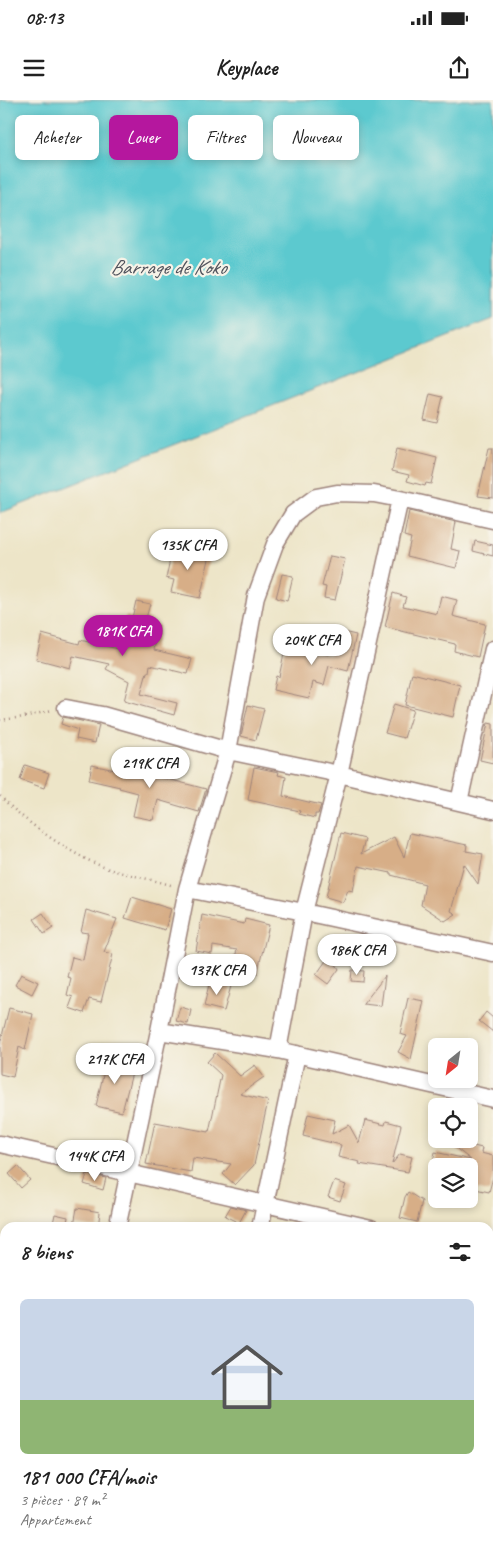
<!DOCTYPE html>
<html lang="fr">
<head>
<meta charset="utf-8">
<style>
  :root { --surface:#fff; --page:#f2f2f2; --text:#222; --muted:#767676; --line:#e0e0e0; --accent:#b5179e }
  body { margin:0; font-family:Caveat,sans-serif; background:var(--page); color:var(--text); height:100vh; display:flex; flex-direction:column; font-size:19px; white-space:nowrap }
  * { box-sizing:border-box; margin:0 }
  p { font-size:16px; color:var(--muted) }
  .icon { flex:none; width:28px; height:28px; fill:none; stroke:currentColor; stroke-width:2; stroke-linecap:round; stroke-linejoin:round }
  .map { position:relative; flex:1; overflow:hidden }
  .details { position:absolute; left:0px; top:1122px; width:494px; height:336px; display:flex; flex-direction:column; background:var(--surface); border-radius:15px 15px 0 0; box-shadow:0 2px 8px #0003 }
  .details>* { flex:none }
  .banner { position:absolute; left:15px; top:15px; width:464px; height:45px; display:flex; gap:10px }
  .needle { width:32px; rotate:210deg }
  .controls { position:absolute; left:428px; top:938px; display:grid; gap:10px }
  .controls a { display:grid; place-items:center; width:50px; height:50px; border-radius:8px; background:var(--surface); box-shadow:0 2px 8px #0003; font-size:25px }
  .price { position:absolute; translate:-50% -42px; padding:0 11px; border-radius:18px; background:#fff; color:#222; font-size:16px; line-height:32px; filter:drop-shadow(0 1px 2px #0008) }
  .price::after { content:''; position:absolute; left:50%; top:30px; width:15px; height:11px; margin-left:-8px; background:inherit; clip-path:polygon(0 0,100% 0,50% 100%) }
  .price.current { background:var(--accent); color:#fff }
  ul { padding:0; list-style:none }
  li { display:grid; align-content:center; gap:10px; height:265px; padding:0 20px }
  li+li { border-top:1px solid var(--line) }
  li span { display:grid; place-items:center; height:155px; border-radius:8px; color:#555 }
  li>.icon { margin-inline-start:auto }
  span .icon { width:90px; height:90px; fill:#fffc; stroke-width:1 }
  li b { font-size:21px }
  h2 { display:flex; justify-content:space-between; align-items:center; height:60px; padding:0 20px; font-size:21px }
  .tag { padding:0 18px; border-radius:8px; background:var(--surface); box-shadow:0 2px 8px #0003; font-size:18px; line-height:45px }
  .tag.current { background:var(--accent); color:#fff }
  .status { display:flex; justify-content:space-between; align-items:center; height:35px; padding:0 25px; background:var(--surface); direction:ltr }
  .status svg { height:14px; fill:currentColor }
  header { display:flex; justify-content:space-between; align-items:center; height:65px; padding:0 20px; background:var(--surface); font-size:22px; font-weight:700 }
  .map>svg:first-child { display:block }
  .water { fill:#5bc9cf; stroke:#52747d }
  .building { fill:#d7ae87 }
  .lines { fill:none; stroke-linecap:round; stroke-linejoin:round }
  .minor-casing { stroke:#9c827a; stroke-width:19 }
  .path { stroke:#9c827a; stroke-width:2.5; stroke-dasharray:1 4; stroke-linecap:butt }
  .minor { stroke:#fff; stroke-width:16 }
  .labels { text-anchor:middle; stroke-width:4.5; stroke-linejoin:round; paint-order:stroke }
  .water-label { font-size:21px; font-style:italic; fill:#4f525c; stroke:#f7f3e8 }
</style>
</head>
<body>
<div class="status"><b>08:13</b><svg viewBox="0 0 49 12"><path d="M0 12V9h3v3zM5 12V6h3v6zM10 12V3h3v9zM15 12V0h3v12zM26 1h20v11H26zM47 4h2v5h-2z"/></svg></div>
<header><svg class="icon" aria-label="menu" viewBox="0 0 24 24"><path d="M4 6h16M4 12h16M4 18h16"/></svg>Keyplace<svg class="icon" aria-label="share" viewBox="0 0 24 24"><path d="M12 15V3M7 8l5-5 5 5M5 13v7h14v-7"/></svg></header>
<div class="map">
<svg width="493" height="1458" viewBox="0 0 493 1458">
  <rect width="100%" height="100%" fill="#f7f3e8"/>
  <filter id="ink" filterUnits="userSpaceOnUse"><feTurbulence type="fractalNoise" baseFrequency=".02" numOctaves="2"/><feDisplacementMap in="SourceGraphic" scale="10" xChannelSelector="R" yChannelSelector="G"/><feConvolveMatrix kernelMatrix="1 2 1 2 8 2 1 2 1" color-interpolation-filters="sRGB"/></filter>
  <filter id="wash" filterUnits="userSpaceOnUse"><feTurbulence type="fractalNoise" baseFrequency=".0096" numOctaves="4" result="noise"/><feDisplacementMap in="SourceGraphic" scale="20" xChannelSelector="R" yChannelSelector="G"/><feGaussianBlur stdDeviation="1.12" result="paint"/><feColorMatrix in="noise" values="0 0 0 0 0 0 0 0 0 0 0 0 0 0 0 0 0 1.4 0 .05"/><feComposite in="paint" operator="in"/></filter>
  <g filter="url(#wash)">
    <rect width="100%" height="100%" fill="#ede5c8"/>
    <!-- water -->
    <path class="water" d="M0,0h493v219l-493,194z"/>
    <g id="blocks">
      <!-- building -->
      <path class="building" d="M430,294l13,3 -6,26 -13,-3z
        M397,348l40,10 -6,26 -5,-1 -1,3 -18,-5 2,-6 -17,-4z
        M489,348h4v50l-15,-2z
        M409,411l47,11 -5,27 9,2 -4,17 -49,-12 4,-18 -7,-2z
        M475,441l18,4v11l-20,-5z
        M173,446l37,9 -10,43 -29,-6 3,-12 -8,-2z
        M330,456l15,3 -10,41 -11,-2 2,-11 -4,-1z
        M282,474l11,2 -6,25 -11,-3z
        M393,493l13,4 -3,9 34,8 4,-18 16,4 -4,16 32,8 -7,33 -24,-6 1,-7 -70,-17z
        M136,501l14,3 -4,14 13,8 -5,24 38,9 -4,15 -38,-9 -1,7h-2l-6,22 36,9 -3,12 -50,-14 5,-20 -23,-12 3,-5 -36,-8 -3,12 -34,-9 6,-25 37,10 1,-4 38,9 8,-33 6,2z
        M343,532l13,3 -8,36 -19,-5 -5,19 -11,-3 -4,16 -36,-8 3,-14 3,1 7,-33 43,11 6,-22 7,2z
        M412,573l48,12 -7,32 -48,-12z
        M394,604l19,6 -9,28 -19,-5z
        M248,605l16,4 -8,31 -15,-4z
        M63,617l36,8 -4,18 -19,-4 2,-9 -17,-6z
        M488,623l5,1v39l-13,-3z
        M25,665l24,8 -5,15 -24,-8z
        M92,665l32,7 1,-7 36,10 -1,2 46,12 -7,23 -41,-12 -5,20 -20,-4 5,-23 -19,-5 1,-1 -31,-7z
        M254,667l25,5 -1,3 8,2 -3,19 38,9 -3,9h-3v4l-16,-4 1,-3 -52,-11z
        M341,733l24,6 -4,15 33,-17 10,20 6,-24 57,12 -1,6 17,3 -5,30 -14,-20 -13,47 5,3 -11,7 -24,-16 4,-21 -34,-9v-2l-33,-7 -5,25 -5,-1 -5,12 -17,-5z
        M132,797l39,12 -6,21 -40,-12z
        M86,810l31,9 -13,33 9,2 -12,48 -12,-3 -5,14 -15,-5 4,-11 -6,-2 4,-17 -4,-1 5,-20 11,3 5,-27 -7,-1z
        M43,813l10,15 -9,6 -10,-15z
        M202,815l42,9 1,-5 24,6 -12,49 -25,-6 5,-18 -24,-4 -1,8 -16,-3z
        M360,834l16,4 -2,7 -4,-1 -17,20z
        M330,855l9,14 -11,15 -12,-9z
        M352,870l12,1 -1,11 -12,-1z
        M21,874l17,8 -6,12 -17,-9z
        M385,876l-4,30 -18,-2z
        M210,880l21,6 -7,25 -20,-5z
        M408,898l16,3 -13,58 -13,-7 9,-16 -7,-2z
        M180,907l11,3 -3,14 -12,-3z
        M9,908l24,6 -8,36 -6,-3 -6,30 -13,-3v-30z
        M486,912l7,6v14l-14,-11z
        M215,953l25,23 15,-11 9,12 -24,17 28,7 -14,64 -19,20 -12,-11 8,-10 -38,-6 -2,14 -45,-8 9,-42 54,10 12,-57 -14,-13z
        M107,958l27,7 -12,47 -26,-6z
        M308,1014l27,6 -3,14 17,-9 10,18 6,-23 20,5 1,-4 15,4 -9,39 8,-10 12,3 -4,15 -49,-8 1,-2 -22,-5 3,-12 -38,-9z
        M444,1039l38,9 -1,5 12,3v21l-4,15 -18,-4 1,-4 -3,-1v-17h-37l3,-14 36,8z
        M18,1066l12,14 -9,8 -12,-14z
        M87,1074l19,4 -3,12 -19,-6z
        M334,1081l12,4 -6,16 -12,-4z
        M408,1092l14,9 -5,21 -17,-4 5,-21z
        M231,1106l15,4 -7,13 -14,-7z
        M77,1108l23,4 -2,16 -24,-3z
        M55,1114l13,3 -2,11h-14z"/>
    </g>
  </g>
  <g filter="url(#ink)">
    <use href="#blocks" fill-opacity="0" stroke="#9c827a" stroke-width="1"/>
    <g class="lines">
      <defs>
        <path id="minor" d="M66,608l36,7 126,36 111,23 154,36
          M459,702l34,-153
          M187,789l117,23 189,41
          M159,931l119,19 215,49
          M278,950l26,-138 35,-138 61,-275 93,21
          M0,1044l371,84
          M117,1128l42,-197 28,-142 41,-138 28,-155 19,-52 18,-30 23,-17 21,-4 37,1 26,5
          M260,1128l37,-174
          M489,1154l4,1
          M0,1182l5,1
          M489,1304l4,1
          M0,1340l5,1
          M42,1458l1,-4
          M190,1458l1,-4
          M425,1458l1,-4"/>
      </defs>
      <!-- minor casing -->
      <use href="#minor" class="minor-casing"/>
      <!-- path -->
      <path class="path" d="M0,620l24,-3 28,-7
        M0,696c27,28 78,64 115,75 19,5 39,9 59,15"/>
      <!-- minor -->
      <use href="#minor" class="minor"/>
    </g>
  </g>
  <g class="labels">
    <!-- water labels -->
    <g class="water-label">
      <text x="168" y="174">Barrage de Koko</text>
    </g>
  </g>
</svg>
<div class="controls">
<a><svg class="needle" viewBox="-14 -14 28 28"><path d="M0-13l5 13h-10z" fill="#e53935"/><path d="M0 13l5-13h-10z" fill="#767676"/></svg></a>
<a><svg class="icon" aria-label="locate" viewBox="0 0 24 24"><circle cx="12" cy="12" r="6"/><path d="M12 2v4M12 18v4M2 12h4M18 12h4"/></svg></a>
<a><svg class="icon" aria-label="layers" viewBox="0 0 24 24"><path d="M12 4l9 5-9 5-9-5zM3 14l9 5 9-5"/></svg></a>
</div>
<b class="price" style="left:188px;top:471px">135K CFA</b>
<b class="price current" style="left:123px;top:557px">181K CFA</b>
<b class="price" style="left:312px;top:566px">204K CFA</b>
<b class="price" style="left:150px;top:689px">219K CFA</b>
<b class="price" style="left:357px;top:876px">186K CFA</b>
<b class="price" style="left:217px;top:896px">137K CFA</b>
<b class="price" style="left:115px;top:985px">217K CFA</b>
<b class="price" style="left:95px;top:1082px">144K CFA</b>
<div class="banner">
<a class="tag">Acheter</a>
<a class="tag current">Louer</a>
<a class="tag">Filtres</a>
<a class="tag">Nouveau</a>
</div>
<section class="details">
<h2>8 biens<svg class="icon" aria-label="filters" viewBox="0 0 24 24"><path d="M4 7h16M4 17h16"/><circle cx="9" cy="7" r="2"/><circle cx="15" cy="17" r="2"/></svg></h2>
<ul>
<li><span style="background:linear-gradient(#c9d6e8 65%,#8fb573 0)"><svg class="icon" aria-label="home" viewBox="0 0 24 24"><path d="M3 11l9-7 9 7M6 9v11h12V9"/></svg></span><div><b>181 000 CFA/mois</b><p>3 pièces · 89 m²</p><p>Appartement</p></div></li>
</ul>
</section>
</div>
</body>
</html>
